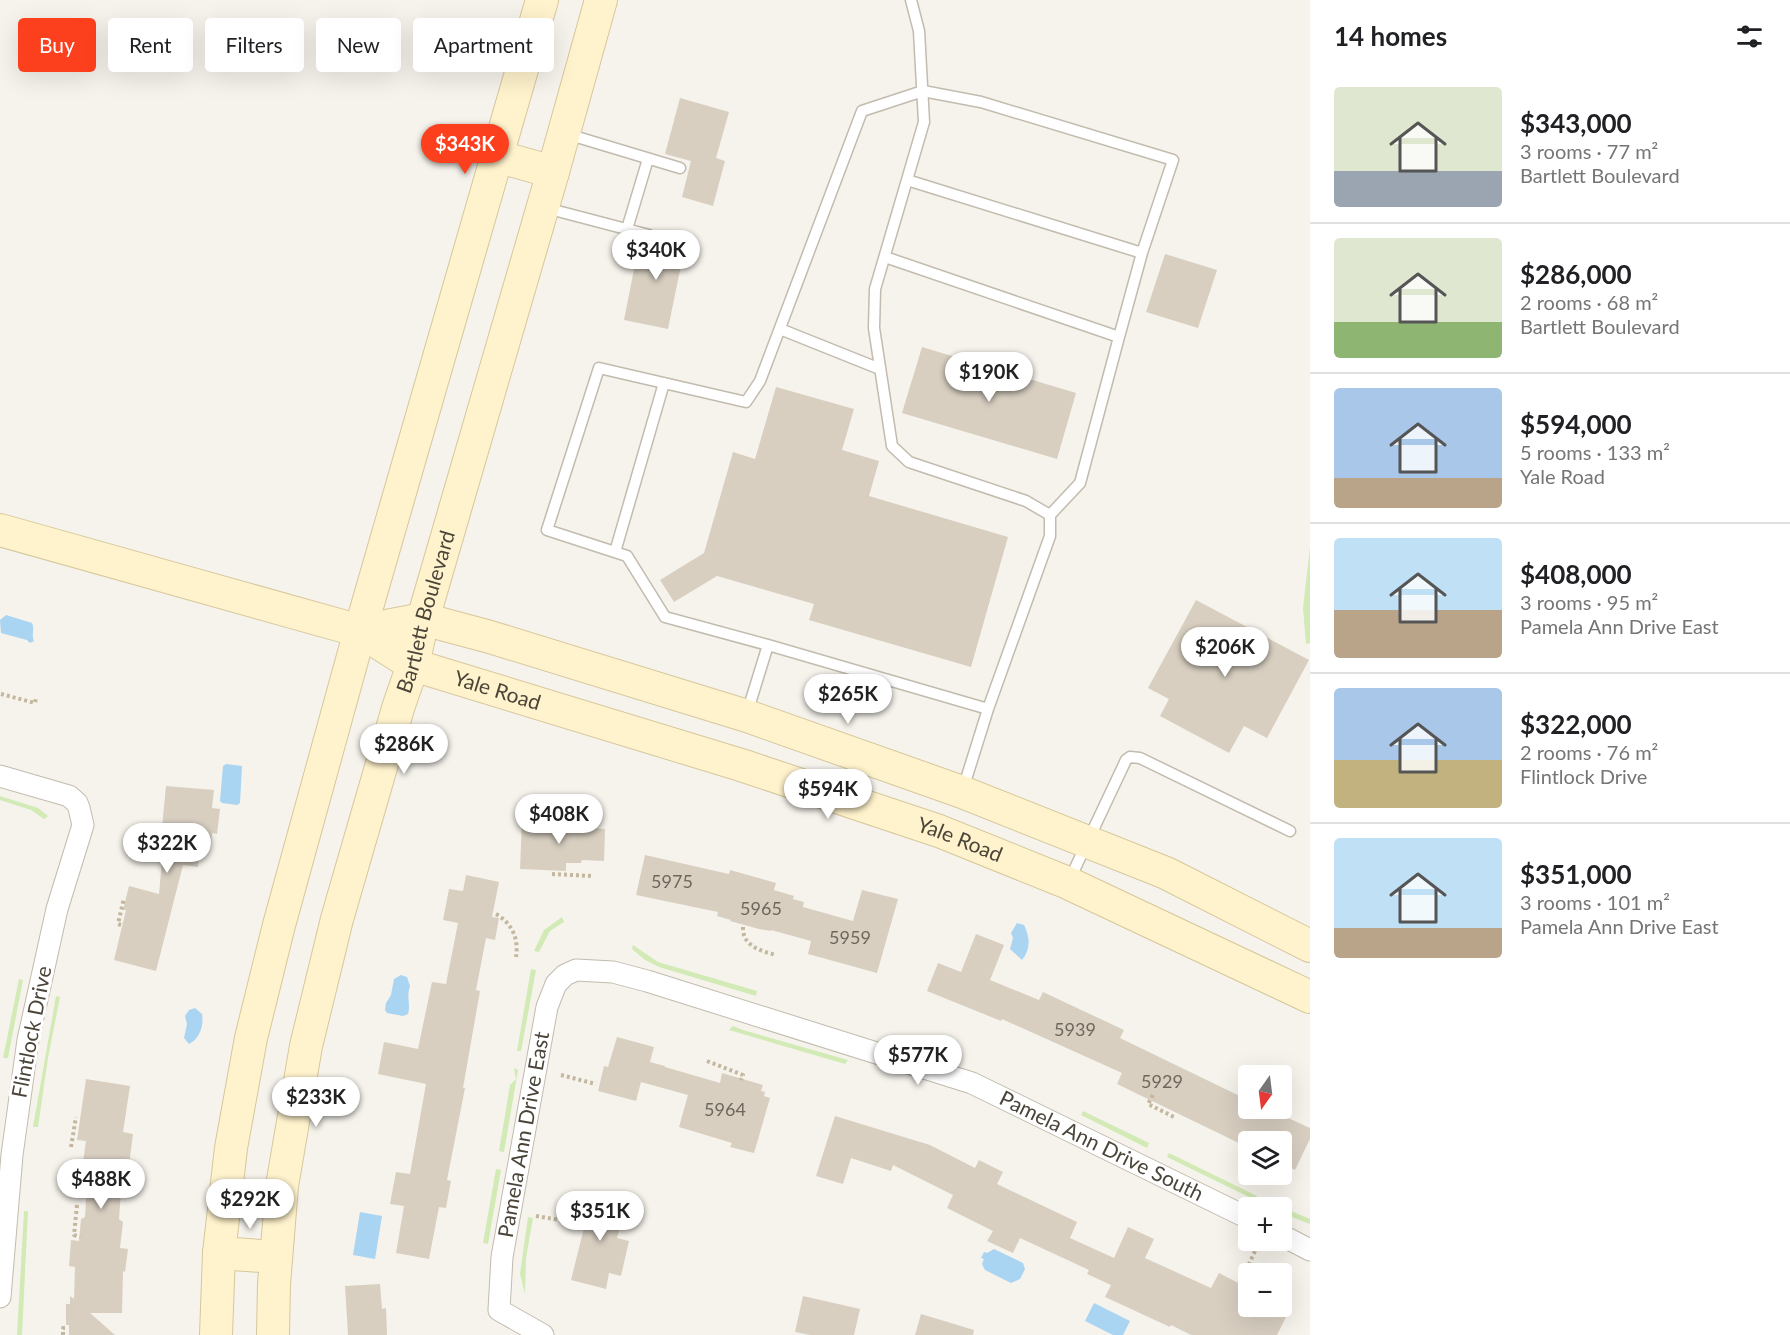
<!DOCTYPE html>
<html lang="en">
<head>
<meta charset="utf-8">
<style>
  :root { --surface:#fff; --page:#f2f2f2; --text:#202124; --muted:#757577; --line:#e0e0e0; --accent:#fc3f1d }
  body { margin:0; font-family:Lato,sans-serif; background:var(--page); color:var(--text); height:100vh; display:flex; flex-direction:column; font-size:22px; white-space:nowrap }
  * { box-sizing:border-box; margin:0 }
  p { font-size:20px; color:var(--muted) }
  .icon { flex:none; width:33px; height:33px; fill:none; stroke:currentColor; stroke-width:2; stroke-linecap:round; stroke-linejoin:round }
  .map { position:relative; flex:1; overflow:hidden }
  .details { display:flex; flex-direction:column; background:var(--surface); width:480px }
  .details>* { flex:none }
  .banner { position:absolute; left:18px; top:18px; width:570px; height:54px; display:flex; gap:12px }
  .needle { width:39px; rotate:194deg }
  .fabs { position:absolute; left:1238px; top:1065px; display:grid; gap:12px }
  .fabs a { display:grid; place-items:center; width:54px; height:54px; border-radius:6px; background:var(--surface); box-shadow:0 6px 24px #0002; font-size:30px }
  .price { position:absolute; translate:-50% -51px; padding:0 14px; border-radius:21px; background:#fff; color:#222; font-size:20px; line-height:39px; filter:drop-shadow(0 2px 3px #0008) }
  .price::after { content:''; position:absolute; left:50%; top:36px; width:18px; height:14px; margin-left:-9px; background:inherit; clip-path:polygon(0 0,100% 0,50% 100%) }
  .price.current { background:var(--accent); color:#fff }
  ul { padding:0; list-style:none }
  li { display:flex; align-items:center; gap:18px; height:150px; padding:0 24px }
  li+li { border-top:2px solid var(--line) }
  li span { display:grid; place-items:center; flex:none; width:168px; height:120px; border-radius:6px; color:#555 }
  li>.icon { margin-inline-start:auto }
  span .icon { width:72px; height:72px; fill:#fffc; stroke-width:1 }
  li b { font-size:26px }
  h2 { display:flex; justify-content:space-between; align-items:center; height:72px; padding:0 24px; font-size:26px }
  .chip { padding:0 21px; border-radius:6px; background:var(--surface); box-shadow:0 6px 24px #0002; font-size:21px; line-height:54px }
  .chip.current { background:var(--accent); color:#fff }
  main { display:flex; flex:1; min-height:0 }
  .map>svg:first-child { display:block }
  .green { fill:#d2eab5 }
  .water { fill:#a9d4f2 }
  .building { fill:#d8cfc1 }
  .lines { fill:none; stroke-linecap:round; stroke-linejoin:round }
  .service-casing { stroke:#c2bbae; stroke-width:13 }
  .minor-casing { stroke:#c2bbae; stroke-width:23 }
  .secondary-casing { stroke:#d6c79b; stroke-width:34 }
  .path { stroke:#c4b79f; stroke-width:4; stroke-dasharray:3 3; stroke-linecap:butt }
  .service { stroke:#fff; stroke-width:10 }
  .minor { stroke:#fff; stroke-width:21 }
  .secondary { stroke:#fff3cd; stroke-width:32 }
  .labels { text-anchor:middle; stroke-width:6; stroke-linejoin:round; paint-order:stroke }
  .number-label { font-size:18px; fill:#6e675b }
  .street-label { font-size:21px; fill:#4b4439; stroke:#fff }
</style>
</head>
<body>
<main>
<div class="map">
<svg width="1310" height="1335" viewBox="0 0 1310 1335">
  <rect width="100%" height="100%" fill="#f6f3ec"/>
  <!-- green -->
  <path class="green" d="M1310,547v96l-4,1 -3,-36z
    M0,796l38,12 10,8 -4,3 -13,-9 -31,-10z
    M562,917l2,5 -14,9 -11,21 -5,-1 10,-21z
    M633,945l25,17 99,29 -1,5 -97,-29 -14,-7 -13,-11z
    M531,969l5,1 -15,81h-4z
    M19,979l4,1 -15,78h-5z
    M56,996l4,1 -12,61 -10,69h-5z
    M733,1026l10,4 105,30 -3,4 -116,-34z
    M514,1068l4,2 -14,82 -5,-1 11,-66 6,-6z
    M1083,1111l66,32 -2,5 -66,-33z
    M1169,1153l88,43 -2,4 -88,-43z
    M496,1169l5,1 -13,74 -5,-1z
    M1274,1204l36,15v5l-29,-11v-5l-9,-1z
    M24,1211h4l-6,124h-5z
    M528,1217l5,1 -7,40 -1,36 -5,-20z"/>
  <!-- water -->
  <path class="water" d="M6,615l26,8c3,6 -1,12 2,18l-4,2 -3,-3 -26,-7 -1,-13z
    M226,764l16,2 -2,37 -3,2 -15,-2 -2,-2 3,-35z
    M1017,923l7,2c6,12 7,24 -2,35l-12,-11 3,-11 -2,-5z
    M401,975l6,2 3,9c-4,12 1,18 -2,28l-5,2 -16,-3 -2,-3 1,-7 5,-8 3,-16z
    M195,1008l7,6c2,11 -2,25 -13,30l-5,-6 3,-14 -2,-8 4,-6z
    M360,1212l22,4 -7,43 -22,-4z
    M994,1249l29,14 2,6 -5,10 -9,4 -26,-13 -3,-6 2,-5 -3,-1 3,-6 3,1z
    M1094,1303l36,18 -7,14h-10l-28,-14z"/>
  <!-- building -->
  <path class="building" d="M680,98l49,14 -13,46 9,3 -12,45 -31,-9 9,-36 -26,-7z
    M659,230l28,6 -19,93 -44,-9 15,-76 16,4z
    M1165,254l52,16 -19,58 -52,-16z
    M922,347l154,46 -19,66 -155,-46z
    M776,387l78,22 -12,41 37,11 -10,35 139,41 -37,130 -162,-47 5,-16 -97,-28 -43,26 -14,-22 44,-27 29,-101 22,7z
    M1196,600l113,60 -42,78 -23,-12 -15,27 -69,-37 9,-17 -21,-11z
    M166,786l48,4 -2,18 8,1 -3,25 -5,-1 -1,14 -11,-1 -2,21 -15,-2 -27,106 -42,-11 12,-50h-3l6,-24 30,8 5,-56h-3z
    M522,821l65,3v4l18,1 -1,32 -22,-1 -1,3h-15v8l-46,-2z
    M645,855l84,19 1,-4 46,13 -2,7 20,6 -1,3 11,3 -1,5 50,14 9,-31 36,9 -21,74 -69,-19 3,-13 -40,-11v1l-12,-2 -29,-8 1,-1 -14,-4 1,-4 -82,-17z
    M466,875l33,7 -7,35 7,1 -4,22 -9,-2 -10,52 4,1 -17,97h2l-18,92 4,1 -5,27 -7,-1 -10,52 -33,-6 8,-47 -14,-2 6,-32 14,2 16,-90 -48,-10 6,-32 34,7 14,-67 14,2 12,-61 -15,-3 6,-31 14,2z
    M976,934l28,11 -14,35 49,20 4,-8 81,38 -4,8 128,62v8h18l44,20v11l-15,31 -14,-7v-21h-34l-2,4 -128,-62 5,-11 -120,-54 -1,2 -74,-30 11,-28 23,9z
    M617,1037l37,10 -4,15 15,4v1l55,16 2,-10 41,12 -2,6 4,1 -1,4 6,2 -16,55 -24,-6 2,-4 -53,-16 9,-32 -47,-13 -5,19 -38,-10 6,-25 4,1z
    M86,1079l44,7 -7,46 10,2 -4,31 -6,-1 -4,55 4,3 -3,26 8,1 -3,23 -2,-1 -1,42h-32l25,22h-46v-10h-3v-21h4v-8l4,3 1,-32 -6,-1 2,-26 8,1 2,-22 4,-2 3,-54 -5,-1 3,-21 -9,-1z
    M835,1116l95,29 45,23 4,-8 24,12 -6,12 80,38 -7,16 44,20 14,-31 26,12 -9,19 66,30 8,-15 29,15v18h33v-1l9,4 -13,26h-86l-20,-10 -1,2 -65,-30 6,-12 -24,-11 2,-4 -69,-32 -7,15 -26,-12 6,-10 -46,-23 6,-13 -60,-30 -2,6 -40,-13 -8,26 -27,-8z
    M581,1193l45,12 -9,33 12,3 -8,35 -12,-3 -3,16 -35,-9 15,-60 -11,-3z
    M380,1284l2,25 4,-1 1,27h-39l-3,-49z
    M803,1296l57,13 -6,26h-44l-15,-3z
    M921,1314l53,16 -1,5h-58z"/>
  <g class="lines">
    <defs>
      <path id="service" d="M911,0l8,31 5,91 -49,167 -1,39 18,118 17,16 117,39 24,14v21l-62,173 -25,80
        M567,134l113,34
        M907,180l235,73 -23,84
        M546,208l103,27
        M627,229l21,-70
        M885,257l234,80 -39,146 -30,32
        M780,329l100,40
        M615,552l49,-169
        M988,709l-220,-64 -103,-28 -38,-61 -80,-26 52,-162 147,34 14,-21 102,-270 61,-20 58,11 192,58 -31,93
        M747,713l21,-68
        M1069,881l57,-121 4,-3 10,1 150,73"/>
      <g id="minor">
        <path d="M0,776l69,20 8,7 2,5 4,17 -26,84 -29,131 -16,115 -12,142"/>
        <path d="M1281,1235l29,15"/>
        <path id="s1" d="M543,1335l-44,-25 3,-53 45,-250 9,-23 9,-9 11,-5 37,2 34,9 325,102 276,135"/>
      </g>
      <g id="secondary">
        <path d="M496,156l57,16"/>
        <path id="s2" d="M0,530l360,101 53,34 328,100 198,66 129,52 242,114"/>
        <path d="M360,631l63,-12 67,18 257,79 215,76 204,81 144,73"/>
        <path d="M219,1253l57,4"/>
        <path d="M216,1335l3,-82 12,-105 20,-110 28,-113 81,-294 182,-631"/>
        <path id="s3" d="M273,1335l1,-51 8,-98 24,-140 31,-127 62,-214 14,-40 10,-46 130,-447 48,-172"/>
      </g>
    </defs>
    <!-- service casing -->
    <use href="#service" class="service-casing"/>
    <!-- minor casing -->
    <use href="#minor" class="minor-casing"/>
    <!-- secondary casing -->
    <use href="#secondary" class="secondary-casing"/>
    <!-- path -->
    <path class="path" d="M1,694l34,9 1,-5
      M552,874l40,2
      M496,914c16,9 23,25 20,43
      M121,925l-3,-1 6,-26
      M743,927c-1,19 18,24 33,28
      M707,1061l36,14 -2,5
      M561,1075l35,9
      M1153,1095l-5,9 26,13
      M71,1147l5,-30
      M77,1205l-3,30 6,2
      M536,1216l46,8
      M1241,1281l15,-32
      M63,1335v-7h5"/>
    <!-- service -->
    <use href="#service" class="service"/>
    <!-- minor -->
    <use href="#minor" class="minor"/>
    <!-- secondary -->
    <use href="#secondary" class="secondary"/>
  </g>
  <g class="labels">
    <!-- number labels -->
    <g class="number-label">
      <text x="672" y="888">5975</text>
      <text x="761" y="915">5965</text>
      <text x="850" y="944">5959</text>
      <text x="1075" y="1036">5939</text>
      <text x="1162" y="1088">5929</text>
      <text x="725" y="1116">5964</text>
    </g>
    <!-- street labels -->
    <g class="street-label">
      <text dy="7" stroke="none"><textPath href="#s3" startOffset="742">Bartlett Boulevard</textPath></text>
      <text dy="7" stroke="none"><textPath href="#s2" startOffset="525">Yale Road</textPath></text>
      <text dy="7" stroke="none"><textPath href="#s2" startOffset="1011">Yale Road</textPath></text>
      <text transform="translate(32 1032) rotate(-79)" y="7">Flintlock Drive</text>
      <text dy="7" stroke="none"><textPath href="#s1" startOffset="228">Pamela Ann Drive East</textPath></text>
      <text dy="7" stroke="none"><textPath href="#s1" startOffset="964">Pamela Ann Drive South</textPath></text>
    </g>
  </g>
</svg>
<div class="fabs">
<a><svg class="needle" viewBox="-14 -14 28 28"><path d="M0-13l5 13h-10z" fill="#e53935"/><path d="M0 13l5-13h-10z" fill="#757577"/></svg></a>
<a><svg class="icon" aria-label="layers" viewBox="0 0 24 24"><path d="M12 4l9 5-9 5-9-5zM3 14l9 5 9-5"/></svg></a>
<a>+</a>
<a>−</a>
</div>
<b class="price current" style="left:465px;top:175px">$343K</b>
<b class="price" style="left:656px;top:281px">$340K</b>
<b class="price" style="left:989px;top:403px">$190K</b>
<b class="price" style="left:1225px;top:678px">$206K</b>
<b class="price" style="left:848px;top:725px">$265K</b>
<b class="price" style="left:404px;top:775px">$286K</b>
<b class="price" style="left:828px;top:820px">$594K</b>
<b class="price" style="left:559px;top:845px">$408K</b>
<b class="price" style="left:167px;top:874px">$322K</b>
<b class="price" style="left:918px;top:1086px">$577K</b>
<b class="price" style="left:316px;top:1128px">$233K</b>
<b class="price" style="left:101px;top:1210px">$488K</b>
<b class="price" style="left:250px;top:1230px">$292K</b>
<b class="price" style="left:600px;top:1242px">$351K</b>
<div class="banner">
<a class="chip current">Buy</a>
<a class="chip">Rent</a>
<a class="chip">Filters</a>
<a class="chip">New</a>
<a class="chip">Apartment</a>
</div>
</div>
<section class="details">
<h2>14 homes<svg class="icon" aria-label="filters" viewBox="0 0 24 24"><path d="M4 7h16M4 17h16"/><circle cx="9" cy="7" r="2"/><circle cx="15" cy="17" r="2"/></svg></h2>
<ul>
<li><span style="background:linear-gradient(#dfe7d0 70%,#9aa5b1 0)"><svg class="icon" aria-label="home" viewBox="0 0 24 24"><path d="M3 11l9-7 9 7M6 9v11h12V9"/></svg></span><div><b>$343,000</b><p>3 rooms · 77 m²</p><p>Bartlett Boulevard</p></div></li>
<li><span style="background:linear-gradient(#dfe7d0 70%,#8fb573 0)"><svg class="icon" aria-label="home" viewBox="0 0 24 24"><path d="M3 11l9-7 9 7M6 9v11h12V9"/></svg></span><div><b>$286,000</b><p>2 rooms · 68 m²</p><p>Bartlett Boulevard</p></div></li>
<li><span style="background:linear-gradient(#a9c7e8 75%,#b9a48a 0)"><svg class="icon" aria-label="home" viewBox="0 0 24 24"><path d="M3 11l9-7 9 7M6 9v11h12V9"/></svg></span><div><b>$594,000</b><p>5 rooms · 133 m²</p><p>Yale Road</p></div></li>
<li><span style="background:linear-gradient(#bfe0f5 60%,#b9a48a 0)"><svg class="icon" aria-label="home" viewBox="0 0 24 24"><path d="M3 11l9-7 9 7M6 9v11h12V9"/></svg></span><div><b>$408,000</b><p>3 rooms · 95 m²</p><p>Pamela Ann Drive East</p></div></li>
<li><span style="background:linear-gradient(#a9c7e8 60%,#c2b280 0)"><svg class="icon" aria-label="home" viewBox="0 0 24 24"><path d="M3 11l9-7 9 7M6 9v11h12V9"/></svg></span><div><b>$322,000</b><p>2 rooms · 76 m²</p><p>Flintlock Drive</p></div></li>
<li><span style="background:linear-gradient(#bfe0f5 75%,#b9a48a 0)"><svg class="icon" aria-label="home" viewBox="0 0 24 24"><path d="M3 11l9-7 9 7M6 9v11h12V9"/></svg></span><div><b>$351,000</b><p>3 rooms · 101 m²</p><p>Pamela Ann Drive East</p></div></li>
</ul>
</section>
</main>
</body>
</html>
